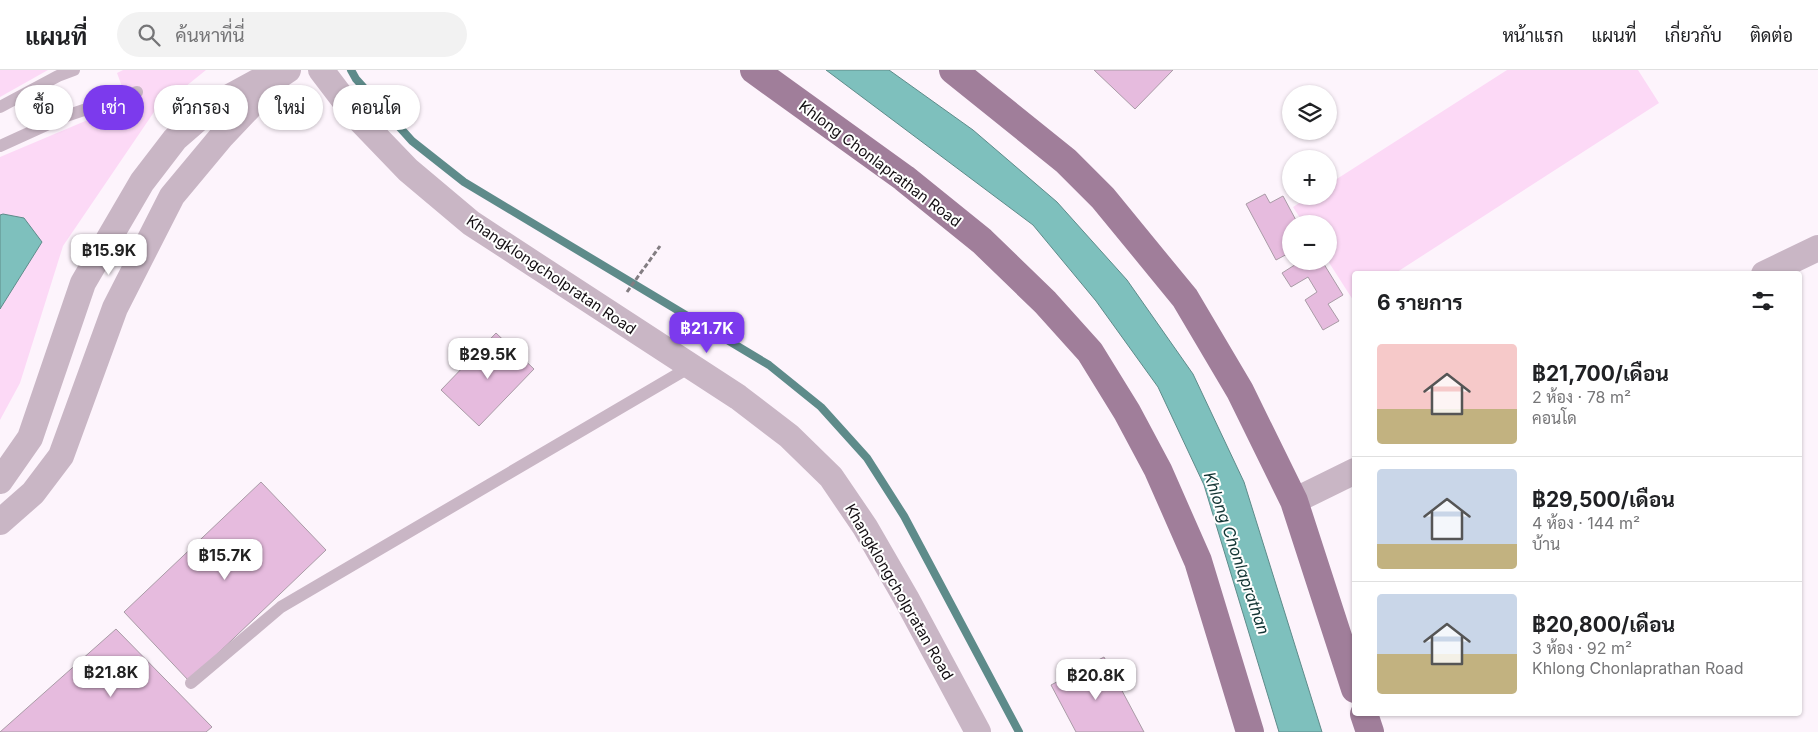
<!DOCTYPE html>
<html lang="th">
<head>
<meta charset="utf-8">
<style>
  :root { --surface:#fff; --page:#f2f2f2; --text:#202124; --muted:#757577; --line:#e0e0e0; --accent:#7c3aed }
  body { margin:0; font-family:Inter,Sarabun,sans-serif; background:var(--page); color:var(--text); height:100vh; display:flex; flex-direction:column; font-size:19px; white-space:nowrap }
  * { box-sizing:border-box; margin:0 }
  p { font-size:16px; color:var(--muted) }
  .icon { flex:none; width:28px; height:28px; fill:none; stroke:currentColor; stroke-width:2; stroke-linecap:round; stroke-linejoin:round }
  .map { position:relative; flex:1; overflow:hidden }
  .details { position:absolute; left:1352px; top:201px; width:450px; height:445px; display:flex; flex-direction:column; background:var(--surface); border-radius:5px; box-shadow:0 1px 4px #0004 }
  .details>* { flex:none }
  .guide { position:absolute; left:15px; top:15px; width:475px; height:45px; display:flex; gap:10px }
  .tools { position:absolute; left:1282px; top:15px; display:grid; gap:10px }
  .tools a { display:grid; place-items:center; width:55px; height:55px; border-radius:50%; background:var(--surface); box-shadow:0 1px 4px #0004; font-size:25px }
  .price { position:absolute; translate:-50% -42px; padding:0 11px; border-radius:10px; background:#fff; color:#222; font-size:16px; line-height:32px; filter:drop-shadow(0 1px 2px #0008) }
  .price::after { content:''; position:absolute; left:50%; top:30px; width:15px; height:11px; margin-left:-8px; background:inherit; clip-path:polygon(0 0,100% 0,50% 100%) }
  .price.active { background:var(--accent); color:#fff }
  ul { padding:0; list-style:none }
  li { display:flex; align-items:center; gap:15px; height:125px; padding:0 25px }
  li+li { border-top:1px solid var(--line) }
  li span { display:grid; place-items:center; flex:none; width:140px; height:100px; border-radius:5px; color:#555 }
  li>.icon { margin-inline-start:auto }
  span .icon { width:60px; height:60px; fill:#fffc; stroke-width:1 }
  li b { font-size:21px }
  h2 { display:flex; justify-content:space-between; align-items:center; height:60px; padding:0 25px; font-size:21px }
  .tag { padding:0 18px; border-radius:22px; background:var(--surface); box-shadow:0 1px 4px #0004; font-size:18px; line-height:45px }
  .tag.active { background:var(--accent); color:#fff }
  header { display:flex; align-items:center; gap:30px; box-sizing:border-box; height:70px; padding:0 25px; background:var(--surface); border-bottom:1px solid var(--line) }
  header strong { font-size:24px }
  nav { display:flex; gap:28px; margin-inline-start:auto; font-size:18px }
  .search { width:350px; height:45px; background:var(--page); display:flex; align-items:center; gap:12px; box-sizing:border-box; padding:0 18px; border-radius:28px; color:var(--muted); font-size:19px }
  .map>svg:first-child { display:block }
  .green { fill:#fcd9f6 }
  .water { fill:#7ec0bd; stroke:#5e8b8a }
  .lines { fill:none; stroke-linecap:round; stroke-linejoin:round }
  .stream { stroke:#5e8b8a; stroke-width:8 }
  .building { fill:#e6bbde; stroke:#a99ba6 }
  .path { stroke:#837d82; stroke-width:3; stroke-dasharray:5 2.5; stroke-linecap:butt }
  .service { stroke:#c9b6c5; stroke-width:12 }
  .minor { stroke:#c9b6c5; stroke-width:26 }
  .primary { stroke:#a07e9a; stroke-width:28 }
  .labels { text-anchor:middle; stroke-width:4; stroke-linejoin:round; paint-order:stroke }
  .street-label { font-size:15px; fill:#130e12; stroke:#fff }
  .water-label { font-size:16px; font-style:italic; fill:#133534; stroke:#fff }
</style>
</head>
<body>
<header>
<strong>แผนที่</strong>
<div class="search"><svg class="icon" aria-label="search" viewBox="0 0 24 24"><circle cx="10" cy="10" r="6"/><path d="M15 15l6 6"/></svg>ค้นหาที่นี่</div>
<nav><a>หน้าแรก</a><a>แผนที่</a><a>เกี่ยวกับ</a><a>ติดต่อ</a></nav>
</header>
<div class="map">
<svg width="1818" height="662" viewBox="0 0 1818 662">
  <rect width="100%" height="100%" fill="#fdf4fc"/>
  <!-- green -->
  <path class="green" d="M0,0h48l-48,27z
    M123,0h83l-52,42 -91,134 -43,137 -20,37v-111l42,-67 -39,-28 -3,1v-58l128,-54 -11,-30z
    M1507,0h131l21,33 -265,171h-39v25l-2,1 -25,-39 1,-37h-25l-11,-17 17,-11h19v-12z"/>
  <!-- water -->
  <path class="water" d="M826,0h63l84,60 84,72 70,78 66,94 51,108 78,250h-43l-75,-247 -46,-98 -62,-86 -63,-76z
    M3,144l21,4 18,24 -42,67v-94z"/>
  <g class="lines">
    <!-- stream -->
    <path class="stream" d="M351,0l5,9 56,62 52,41 305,183 52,42 46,51 37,58 115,216"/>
  </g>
  <!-- building -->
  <path class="building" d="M1094,0h79l-38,39z
    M1265,124l5,9 13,-7 15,28h-7v28l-15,8 -30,-56z
    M1301,191h21l21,34 -15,9 11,17 -16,9 -18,-30 12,-8 -9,-15 -17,10 -9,-14z
    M496,263l38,36 -55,57 -38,-36z
    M261,412l65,68 -137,131 -65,-69z
    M116,559l96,98 -6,5h-206z
    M1104,587l40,75h-68l-25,-47z"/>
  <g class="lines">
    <!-- path -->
    <path class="path" d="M627,222l33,-46"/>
    <!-- service -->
    <path class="service" d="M0,37l58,-31 16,-6
      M0,76l66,-30 71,-24
      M191,613l90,-76 409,-240"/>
    <!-- minor -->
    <path class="minor" d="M321,0l35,46 52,54 63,53 267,174 51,39 42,41 34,50 41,71 72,134
      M1764,204l54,-26
      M0,411l30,-43 53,-155 59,-101 33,-43 38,-33 44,-24 12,-3
      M1294,431l61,-30
      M0,452l33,-29 28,-37 54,-148 57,-112 50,-60 57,-60 9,-6"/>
    <!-- primary -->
    <path class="primary" d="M754,0l150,108 78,63 63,61 45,50 37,60 31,58 40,91 52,171
      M953,0l113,91 37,37 82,100 55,93 54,110 61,188
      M1364,644l6,18"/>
  </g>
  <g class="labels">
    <!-- street labels -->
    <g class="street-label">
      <text transform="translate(880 94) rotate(37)" y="5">Khlong Chonlaprathan Road</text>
      <text transform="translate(551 205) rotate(34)" y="5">Khangklongcholpratan Road</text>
      <text transform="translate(899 522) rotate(60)" y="5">Khangklongcholpratan Road</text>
    </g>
    <!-- water labels -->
    <g class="water-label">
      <text transform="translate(1237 483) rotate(71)" y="6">Khlong Chonlaprathan</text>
    </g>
  </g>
</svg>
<div class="tools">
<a><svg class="icon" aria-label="layers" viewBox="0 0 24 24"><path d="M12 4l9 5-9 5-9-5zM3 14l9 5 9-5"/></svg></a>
<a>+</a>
<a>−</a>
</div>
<b class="price" style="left:109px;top:206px">฿15.9K</b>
<b class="price active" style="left:707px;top:284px">฿21.7K</b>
<b class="price" style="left:488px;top:310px">฿29.5K</b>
<b class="price" style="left:225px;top:511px">฿15.7K</b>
<b class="price" style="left:111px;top:628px">฿21.8K</b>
<b class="price" style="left:1096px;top:631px">฿20.8K</b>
<div class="guide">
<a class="tag">ซื้อ</a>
<a class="tag active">เช่า</a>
<a class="tag">ตัวกรอง</a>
<a class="tag">ใหม่</a>
<a class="tag">คอนโด</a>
</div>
<section class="details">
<h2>6 รายการ<svg class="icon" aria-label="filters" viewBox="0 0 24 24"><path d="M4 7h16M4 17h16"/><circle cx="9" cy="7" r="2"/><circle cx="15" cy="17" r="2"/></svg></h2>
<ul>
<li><span style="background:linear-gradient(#f6c9c9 65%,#c2b280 0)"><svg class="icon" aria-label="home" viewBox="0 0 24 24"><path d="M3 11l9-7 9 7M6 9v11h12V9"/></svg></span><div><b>฿21,700/เดือน</b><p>2 ห้อง · 78 m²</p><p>คอนโด</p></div></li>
<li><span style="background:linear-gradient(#c9d6e8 75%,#c2b280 0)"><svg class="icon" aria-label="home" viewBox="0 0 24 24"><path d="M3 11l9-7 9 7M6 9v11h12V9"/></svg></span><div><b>฿29,500/เดือน</b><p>4 ห้อง · 144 m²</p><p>บ้าน</p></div></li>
<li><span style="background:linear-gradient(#c9d6e8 60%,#c2b280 0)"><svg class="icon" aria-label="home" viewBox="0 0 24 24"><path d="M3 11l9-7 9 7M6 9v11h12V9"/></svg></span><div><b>฿20,800/เดือน</b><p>3 ห้อง · 92 m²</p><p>Khlong Chonlaprathan Road</p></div></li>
</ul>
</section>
</div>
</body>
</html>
